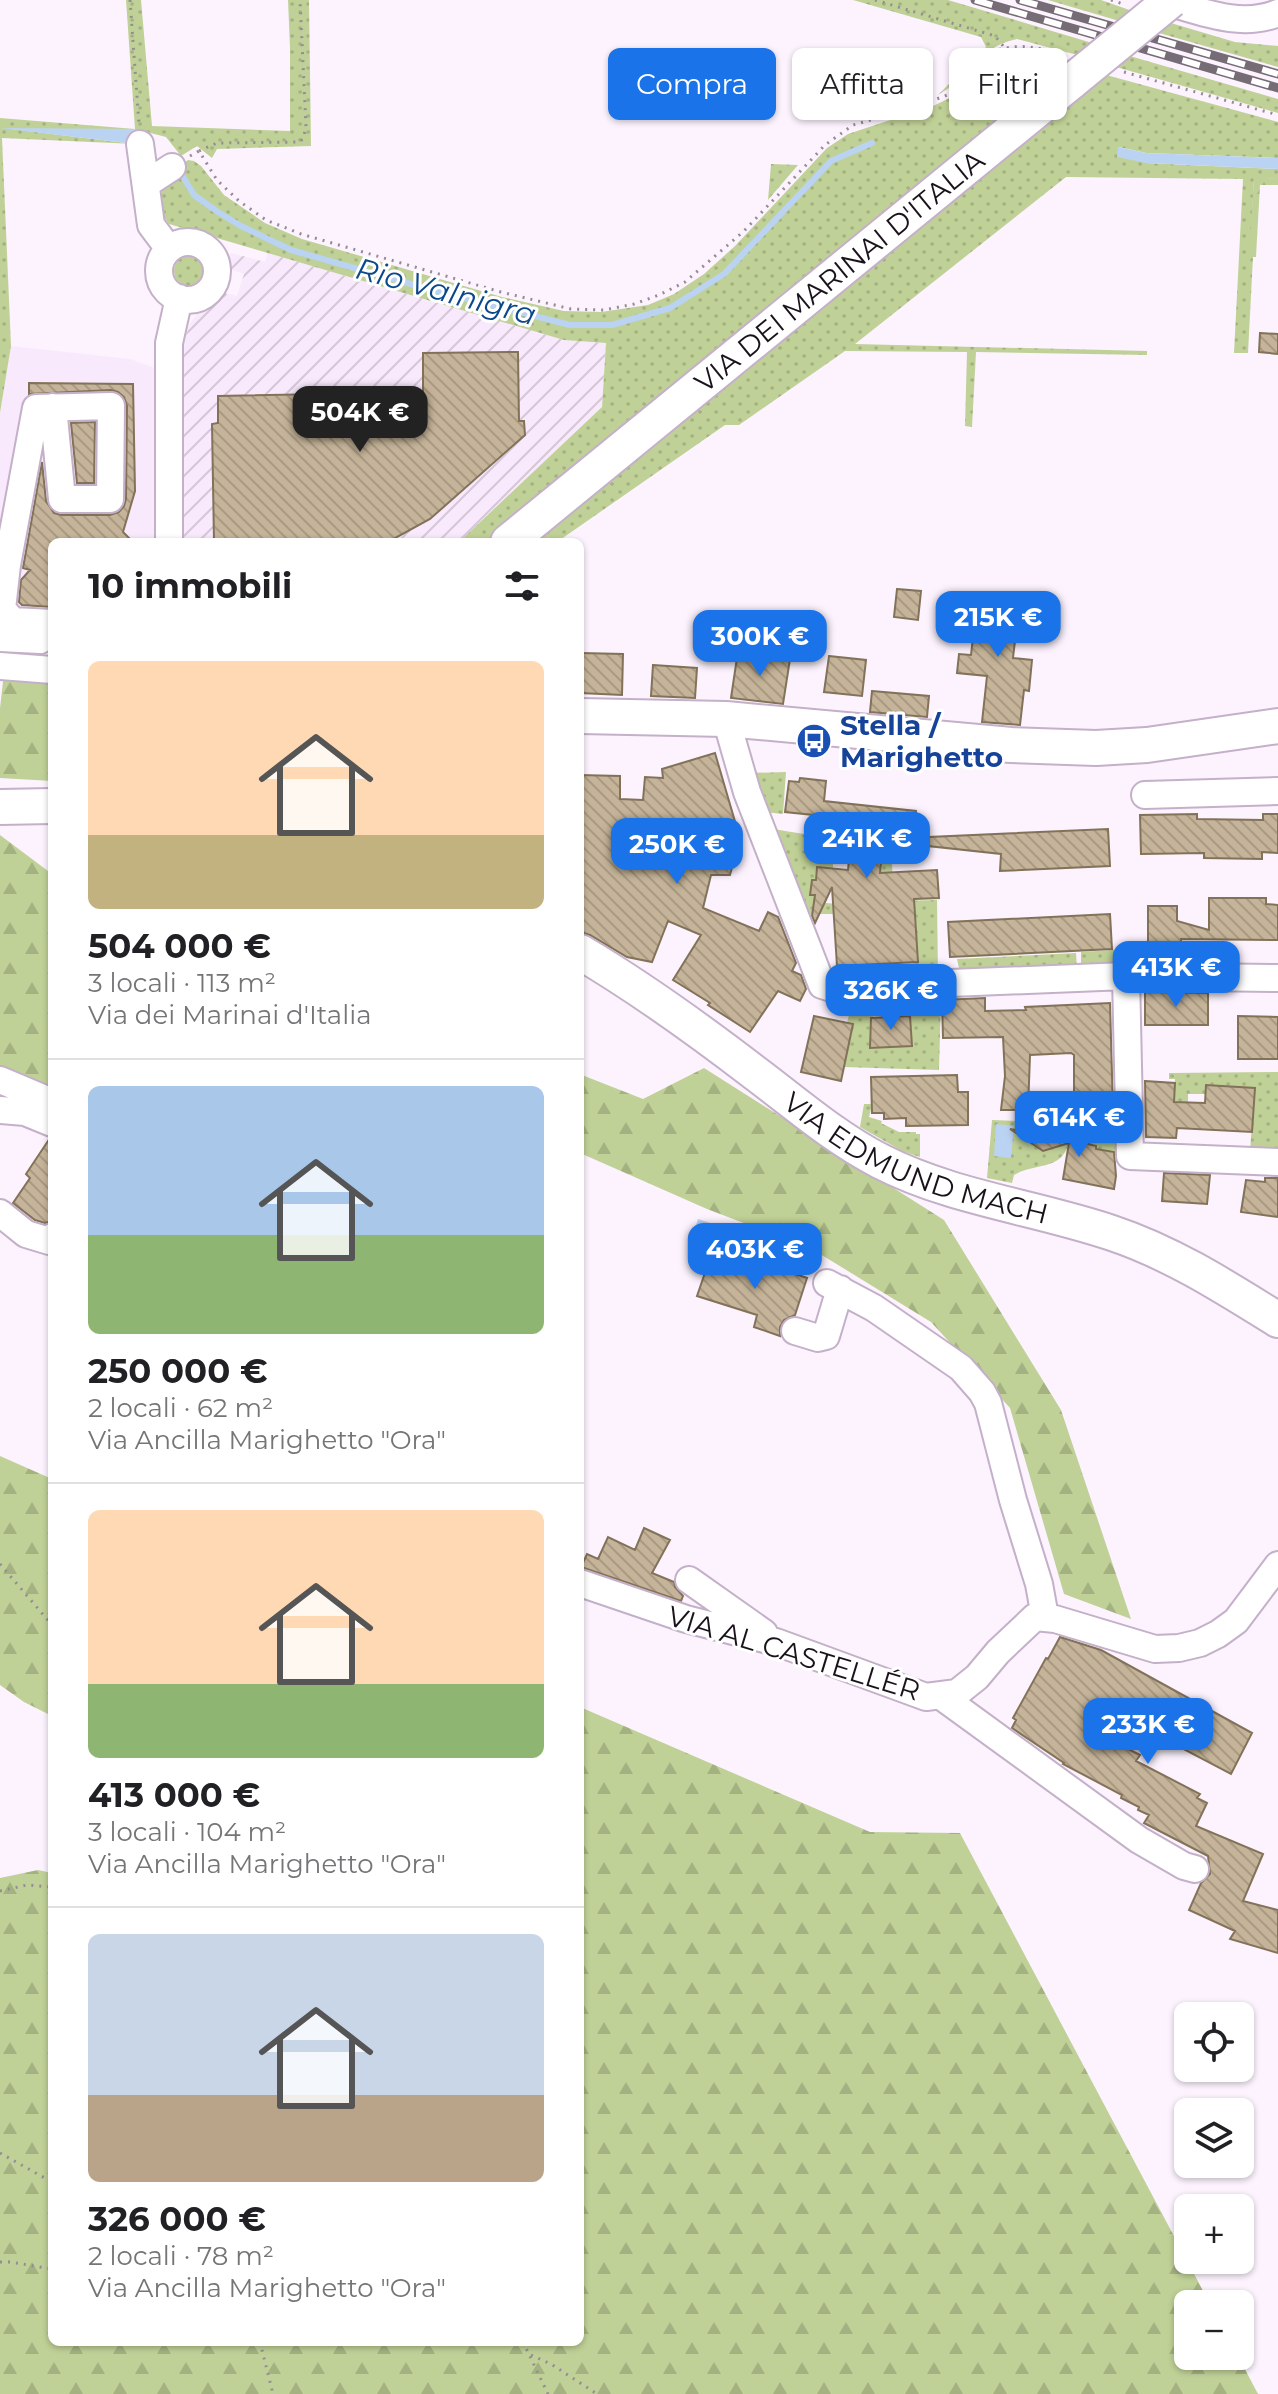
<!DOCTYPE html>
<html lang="it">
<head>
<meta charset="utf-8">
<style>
  :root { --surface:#fff; --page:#f6f6f6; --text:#202124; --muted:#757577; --line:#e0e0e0; --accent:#1a73e8 }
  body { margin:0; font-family:Montserrat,sans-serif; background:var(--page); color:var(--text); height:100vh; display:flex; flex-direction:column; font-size:30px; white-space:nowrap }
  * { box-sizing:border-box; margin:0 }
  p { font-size:26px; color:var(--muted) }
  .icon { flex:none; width:44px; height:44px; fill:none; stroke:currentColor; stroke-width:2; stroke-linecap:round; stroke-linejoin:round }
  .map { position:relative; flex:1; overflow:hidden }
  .sheet { position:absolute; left:48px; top:538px; width:536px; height:1808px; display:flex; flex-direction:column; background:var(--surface); border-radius:12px; box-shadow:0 2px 6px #0004 }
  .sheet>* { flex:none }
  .banner { position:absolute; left:608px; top:48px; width:550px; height:72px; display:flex; gap:16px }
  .buttons { position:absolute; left:1174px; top:2002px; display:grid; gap:16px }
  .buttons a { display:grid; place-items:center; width:80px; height:80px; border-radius:12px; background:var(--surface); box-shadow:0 2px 6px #0004; font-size:40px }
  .price { position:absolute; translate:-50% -68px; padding:0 18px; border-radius:16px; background:var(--accent); color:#fff; font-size:26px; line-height:52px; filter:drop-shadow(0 2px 4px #0008) }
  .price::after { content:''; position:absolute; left:50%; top:48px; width:24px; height:18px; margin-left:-12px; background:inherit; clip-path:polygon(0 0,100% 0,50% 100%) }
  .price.on { background:#222; color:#fff }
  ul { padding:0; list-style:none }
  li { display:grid; align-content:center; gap:16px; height:424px; padding:0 40px }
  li+li { border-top:2px solid var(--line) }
  li span { display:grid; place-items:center; height:248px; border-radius:12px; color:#555 }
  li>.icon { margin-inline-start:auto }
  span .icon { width:144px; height:144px; fill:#fffc; stroke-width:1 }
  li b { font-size:34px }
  h2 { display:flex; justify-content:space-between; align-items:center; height:96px; padding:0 40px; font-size:34px }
  .pill { padding:0 28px; border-radius:12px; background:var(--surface); box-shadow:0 2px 6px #0004; font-size:28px; line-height:72px }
  .pill.on { background:var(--accent); color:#fff }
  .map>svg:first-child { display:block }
  .built { fill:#f9e9fd }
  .industrial { fill:url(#industrial-furrows) }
  .green { fill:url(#green-dots) }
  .forest { fill:url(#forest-firs) }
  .water { fill:#bbd3f3 }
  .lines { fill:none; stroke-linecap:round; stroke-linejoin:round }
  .stream { stroke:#bbd3f3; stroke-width:6 }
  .building { fill:url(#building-back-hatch); stroke:#827259; stroke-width:2 }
  .minor-casing { stroke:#c4b0c9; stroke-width:30 }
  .major-casing { stroke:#c4b0c9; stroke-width:38 }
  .path { stroke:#958c96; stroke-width:3; stroke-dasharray:2 6; stroke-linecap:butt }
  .minor { stroke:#fff; stroke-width:26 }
  .major { stroke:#fff; stroke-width:34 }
  .rail-casing { stroke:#756c76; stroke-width:9 }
  .rail { stroke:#fff; stroke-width:6; stroke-dasharray:18; stroke-linecap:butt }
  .major-bridge-casing { stroke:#c4b0c9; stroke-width:38; stroke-linecap:butt }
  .major-bridge { stroke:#fff; stroke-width:34 }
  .labels { text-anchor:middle; stroke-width:6; stroke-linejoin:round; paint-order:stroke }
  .street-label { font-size:28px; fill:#1a121b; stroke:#fff }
  .transit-label { font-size:28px; font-weight:bold; fill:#164399; stroke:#fff; text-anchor:start }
  .water-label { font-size:30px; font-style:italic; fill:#0a488c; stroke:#fff }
</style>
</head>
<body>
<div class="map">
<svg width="1278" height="2394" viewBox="0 0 1278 2394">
  <defs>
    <pattern id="industrial-furrows" width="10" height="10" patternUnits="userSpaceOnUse" patternTransform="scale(2)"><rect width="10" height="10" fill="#f9e9fd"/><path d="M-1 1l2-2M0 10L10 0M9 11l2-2" fill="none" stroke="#d5c7d8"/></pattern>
    <pattern id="green-dots" width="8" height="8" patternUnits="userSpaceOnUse" patternTransform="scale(2)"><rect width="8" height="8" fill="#c0d197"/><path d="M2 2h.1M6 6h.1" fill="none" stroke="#a4b282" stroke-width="1.8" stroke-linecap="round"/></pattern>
    <pattern id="forest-firs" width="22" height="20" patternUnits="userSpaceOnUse" patternTransform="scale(2)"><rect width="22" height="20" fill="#c0d197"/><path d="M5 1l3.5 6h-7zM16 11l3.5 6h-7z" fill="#a4b282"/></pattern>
    <pattern id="building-back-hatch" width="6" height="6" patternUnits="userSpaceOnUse" patternTransform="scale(2)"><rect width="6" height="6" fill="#c5b499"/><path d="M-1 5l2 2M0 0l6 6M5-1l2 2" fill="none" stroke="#a99a83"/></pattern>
  </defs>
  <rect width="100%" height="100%" fill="#fcf3fe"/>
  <!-- built -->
  <path class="built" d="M11,346l119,13 25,9 2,174h-105v91l-52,-2v-218z"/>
  <!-- industrial -->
  <path class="industrial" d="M231,253l34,9 3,-9 296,87 42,3 -4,64 -143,135h-277l-1,-194 10,-26 7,-9 25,-20 14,3 7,-22 -16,-5 -1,-9z"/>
  <!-- green -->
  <path class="green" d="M126,0h15l11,126 138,5v-84l-2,-47h21l2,146 -94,3 -5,9 -15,-12 -16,10 -15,-19 -27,-7 -128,-1 124,15 -133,-6 9,208 -11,67v-295l135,11z
    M853,0h95l151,45 -14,12 -68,-18c-28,6 -28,15 -47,33 -10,9 -21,16 -32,23l48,-48 -5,-10z
    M1048,0h53l37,13 -12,10z
    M1164,21l71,21 43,4v21l-126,-36z
    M1011,51l24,2 39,13 -586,476h-29l143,-135 4,-64 -42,-3 -395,-116 -6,-8 -2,-35 27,-21 6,1 7,5 23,29 41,28 37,16 200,58 62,14 37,1 47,-7 26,-11 30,-20 31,-28 92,-98 21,-14 85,-28 23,-11 37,-34z
    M1123,54l155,45v14l-169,-48z
    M1099,73l179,49v36l-132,-5 -27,-6 27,16 132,6v10l-24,-1 -4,79h3l-5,96h-14l9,-174 -177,-2 -211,167 292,7v4l-171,-3 -4,75 -7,-1 2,-74 -122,-1 -106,74h-14l-168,117h-31z
    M771,164l27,1 -30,35z
    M174 271a16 16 0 1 1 32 0a16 16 0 1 1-32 0Z
    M786,772l-3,42 -19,-2 -16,-39z
    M773,829l31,5 12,18 17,3v13l-16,-1 -1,13 -6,15h5v7l34,3 4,-50 -3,-14 41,6 3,54 43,-1 1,75 -59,4 1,-13 38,-3 -2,-43 -82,5 -1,-11h-24l-7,-3z
    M1127,949v17l-46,3v-17z
    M1076,953l1,16 -117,4 -3,-14z
    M874,996l1,19 -4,3 1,29 40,-2 -2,-36 -25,-6 -2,-6 58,1 -2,72 -95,-3 9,-42 -6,-2 6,-25z
    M1278,1072v82l-28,-1 4,-65 -47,-3 -1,9h-18v9l-14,-1 1,-23h-6v-6z
    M864,1104h8l-3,13 13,4 -1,2 18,9h17v2h4v23l-18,-6 -42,-24z
    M992,1120l132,5 -4,28 -24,-4v-3l-8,-2 -3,-3 -15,-3c-7,35 -32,23 -56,37l-2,8 -25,-5z"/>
  <!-- forest -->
  <path class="forest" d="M1254,177l24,2v6h-18l-4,72h-7z
    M4,673l48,5v103l-52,-3v-70z
    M0,835l52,39v219l-52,-21z
    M704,1068l240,152 117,190 70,209 -67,-25 -54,-186 -79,-86 -119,-73 -105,-40 -127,-56v-82l2,4 61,24z
    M0,1456l52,23v237l-28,-14 -24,-17z
    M580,1707l290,125 90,1 250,471h-22v52h50l20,38h-1258v-516l38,-8 14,3v469h528z"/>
  <!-- water -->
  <path class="water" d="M0,128l135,1v15z
    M1118,147l28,6 132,5v11l-132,-6 -29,-6z
    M996,1124l18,2 -3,32 -17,-2z
    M698,1219l40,13 -6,19 -40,-13z"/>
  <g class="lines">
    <!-- stream -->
    <path class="stream" d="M179,170l15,25 24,17 23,14 50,24 141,40 138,35h42l58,-17 54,-34 107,-113 41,-18"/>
  </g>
  <!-- building -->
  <path class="building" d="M1260,333l18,1v20l-19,-2z
    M518,352l1,69h5l1,14 -95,84 -42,23h-174l-2,-118 6,-1v-27l162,-3 1,15 42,-2v-53z
    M29,383l104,1 2,107 -12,41 10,10h-81v65l-30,-2 -3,-3 2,-22 9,-10 -7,-2 19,-106 4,39 8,12 8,2h48l9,-3 5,-6 2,-7 1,-93 -3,-9 -6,-5 -7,-2 -82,4z
    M95,422l-1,61h-17l-6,-60z
    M897,589l24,2 -3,29 -24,-3z
    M978,592l42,5 -7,61 19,2 -3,31 -5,-1 -4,35 -38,-3 5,-46 -30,-3 2,-19 12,1z
    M738,651l52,8 -7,45 -52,-6z
    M581,653l42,1 -1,41 -42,-2z
    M829,656l37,4 -4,36 -38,-4z
    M653,665l44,3 -2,30 -44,-2z
    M872,691l57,5 -2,21 -57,-5z
    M715,753l21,72 2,19 -8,31h-19l-8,33 56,23 9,-19 10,5 18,46 -4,8 9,4 5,14 -6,12 -22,-10 -28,41 -42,-27 2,-2 -37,-23 28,-45 -33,-14 -16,41 -25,-5 -37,-22 -10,-3v-157l40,1v23l23,1 2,-23 18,1 -1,-9z
    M800,778l26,3 -2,20 92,10 -4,33 -29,-3 -3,32 57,-3 2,28 -25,1 4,63 -81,4 -5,-79 -17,36 -3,-7 3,-21h-5l2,-15h4l1,-13 31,3 3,-33 -10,-1 2,-18 -58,-6 4,-31 10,1z
    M1197,814v5l66,1v-6h15v39l-16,-1v7l-58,-1v-5l-63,1 -1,-39z
    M1108,829l2,37 -110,5 1,-17 -73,-8 1,-9z
    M1209,898h57v6l12,1v35l-97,-1v7h-8v4h-25v-44h29v15l32,9z
    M1110,914l2,35 -162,8 -2,-35z
    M1145,992l63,1v32h-63z
    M985,998v13l41,-1 -1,-3 85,-4 3,107h-39v-55l-3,-2 -41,2 -2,55h-27l4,-34 -2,-39 -60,1 -1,-38z
    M814,1016l39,8 -12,57 -40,-9z
    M910,1016l2,30 -42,2 1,-30z
    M1238,1016l40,1v42h-40z
    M957,1075l1,17h10v33l-62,1v-8l-22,1v-6h-12l-1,-36z
    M1145,1081l30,2 -1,19 31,1 1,-18 49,3 -3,44 -75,-4 -1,10 -30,-1z
    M1010,1129l76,12 2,3 8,2v3l18,3 2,24 -2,13 -51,-10 6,-36 -26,8z
    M50,1138l2,1v82l-7,2 -10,-3 -22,-17 17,-25 -4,-4z
    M1164,1173l46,2 -3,29 -45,-3z
    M1265,1178h13v39l-37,-5 5,-32 19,2z
    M737,1254l70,24 -12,37 -11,5 -4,7v9l-26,-9 3,-12 -60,-19 12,-35 23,8z
    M644,1528l26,12 -18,33 22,9 1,5 8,9 -2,5 -100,-34 6,-13 11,5 10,-22 27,13z
    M1060,1637l41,13 151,83 -21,41 -61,-32 2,-3 -41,-21 -13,26 22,11 -4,6 64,33 -3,4 10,5 -11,23 67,28 -20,47 35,9v43l-48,-14 5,-8 -46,-21 12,-27 9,-9 -2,-18 -64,-33 5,-8 -11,-5 1,-3 -18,-9 1,-3 -59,-31 1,-1 -52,-35 4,-8 -3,-2 33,-60 2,1z"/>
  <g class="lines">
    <defs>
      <path id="minor" d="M1160,0c38,10 79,29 118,13
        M140,144l11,81 18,24
        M146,184l26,-17
        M159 271a29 29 0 1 1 58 0a29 29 0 1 1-58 0Z
        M169,542v-199l10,-45
        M52,623l-39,-2 -11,-12 5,-44 29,-157 75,-2 -1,93h-48l-9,-92
        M0,638l40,2
        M0,666l52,4
        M726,719l21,73 75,193 19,6 110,-8 175,-7 152,2
        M1145,795l133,-4
        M1126,976l4,180 148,6
        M0,1080l52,22
        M0,1110l25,2 27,11
        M0,1213l26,21 23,7 3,-4
        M827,1283l47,25 87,60 21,24 6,11 25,97 26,84 6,33
        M795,1331l23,7 8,-2 14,-47
        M689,1580l75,53
        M580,1583l106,36 90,23 150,55 31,-4 20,-16 21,-25 37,-35 20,2 100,30 24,-1 21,-5 18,-9 18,-13 42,-56
        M941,1696l198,144 45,26 11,3"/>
      <g id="major">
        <path id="s1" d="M508,542l563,-460"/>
        <path d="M580,716l146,3 285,26 85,3 51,-3 131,-19"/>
        <path d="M0,807l52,-1"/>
        <path id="s2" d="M580,952c61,36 119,78 175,121 40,30 80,65 125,88 72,37 155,46 232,72 60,20 113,54 166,87"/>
      </g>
    </defs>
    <!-- minor casing -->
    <use href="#minor" class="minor-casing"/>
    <!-- major casing -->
    <use href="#major" class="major-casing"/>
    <!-- path -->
    <path class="path" d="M130,0l9,124
      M875,0l120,36 9,11
      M1111,0l12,4
      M1124,72l154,43
      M199,151l18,-8 82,-1 4,-3 3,-12 -6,-127
      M190,156l9,-5 18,29 22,21 27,19 35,14 200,58 70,17 33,1 30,-6 25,-9 26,-13 59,-51 81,-86 28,-20 54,-15 43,-16 47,-44c23,-7 44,-2 66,4
      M0,1564l52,61
      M0,1891l27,-6 25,2
      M0,2153l52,29
      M0,2262h10l42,7
      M260,2342l13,52
      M523,2342l25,52
      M531,2355l20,9 46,30"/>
    <!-- minor -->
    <use href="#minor" class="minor"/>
    <!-- major -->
    <use href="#major" class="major"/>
    <defs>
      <path id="rail" d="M975,0l303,88
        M1020,0l258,74"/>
    </defs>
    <!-- rail casing -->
    <use href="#rail" class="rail-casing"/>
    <!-- rail -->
    <use href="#rail" class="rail"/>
    <defs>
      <path id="major-bridge" d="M1071,82l100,-82"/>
    </defs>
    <!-- major-bridge casing -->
    <use href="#major-bridge" class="major-bridge-casing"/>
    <!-- major-bridge -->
    <use href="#major-bridge" class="major-bridge"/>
  </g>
  <!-- icons -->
  <defs>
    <symbol id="bus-disc" viewBox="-11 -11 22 22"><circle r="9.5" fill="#1a4fb4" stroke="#fff"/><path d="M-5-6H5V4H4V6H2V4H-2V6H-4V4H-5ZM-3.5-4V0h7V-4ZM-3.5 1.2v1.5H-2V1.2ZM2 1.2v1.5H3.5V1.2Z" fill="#fff"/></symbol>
  </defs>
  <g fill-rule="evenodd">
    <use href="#bus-disc" x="794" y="721" width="40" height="40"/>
  </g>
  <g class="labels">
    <!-- street labels -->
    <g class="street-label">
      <text dy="10" stroke="none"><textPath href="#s1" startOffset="428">VIA DEI MARINAI D'ITALIA</textPath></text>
      <text dy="10" stroke="none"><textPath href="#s2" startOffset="398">VIA EDMUND MACH</textPath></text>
      <text transform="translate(794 1653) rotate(17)" y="10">VIA AL CASTELLÉR</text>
    </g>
    <!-- transit labels -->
    <g class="transit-label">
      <text x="840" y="735">Stella /<tspan x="840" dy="32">Marighetto</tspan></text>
    </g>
    <!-- water labels -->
    <g class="water-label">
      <text transform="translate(446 292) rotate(15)" y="10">Rio Valnigra</text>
    </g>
  </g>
</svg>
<div class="buttons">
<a><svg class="icon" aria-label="locate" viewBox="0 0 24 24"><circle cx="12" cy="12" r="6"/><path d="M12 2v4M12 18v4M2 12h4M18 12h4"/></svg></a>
<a><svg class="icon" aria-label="layers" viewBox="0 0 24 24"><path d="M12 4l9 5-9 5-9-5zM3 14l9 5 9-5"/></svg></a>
<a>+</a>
<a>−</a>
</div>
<b class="price on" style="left:360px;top:454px">504K €</b>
<b class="price" style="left:998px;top:659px">215K €</b>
<b class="price" style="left:760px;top:678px">300K €</b>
<b class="price" style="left:867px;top:880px">241K €</b>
<b class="price" style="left:677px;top:886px">250K €</b>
<b class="price" style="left:1176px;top:1009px">413K €</b>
<b class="price" style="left:891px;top:1032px">326K €</b>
<b class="price" style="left:1079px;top:1159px">614K €</b>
<b class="price" style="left:755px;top:1291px">403K €</b>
<b class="price" style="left:1148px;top:1766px">233K €</b>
<div class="banner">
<a class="pill on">Compra</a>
<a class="pill">Affitta</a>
<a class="pill">Filtri</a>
</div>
<section class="sheet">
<h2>10 immobili<svg class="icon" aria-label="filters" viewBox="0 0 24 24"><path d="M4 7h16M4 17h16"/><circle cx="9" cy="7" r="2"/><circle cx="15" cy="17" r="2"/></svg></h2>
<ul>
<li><span style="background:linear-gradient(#ffd9b3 70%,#c2b280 0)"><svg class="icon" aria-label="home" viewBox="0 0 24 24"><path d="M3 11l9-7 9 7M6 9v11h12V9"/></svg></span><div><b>504 000 €</b><p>3 locali · 113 m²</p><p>Via dei Marinai d'Italia</p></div></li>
<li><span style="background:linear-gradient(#a9c7e8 60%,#8fb573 0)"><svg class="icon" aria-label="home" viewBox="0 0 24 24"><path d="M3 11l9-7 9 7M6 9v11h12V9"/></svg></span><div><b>250 000 €</b><p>2 locali · 62 m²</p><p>Via Ancilla Marighetto &quot;Ora&quot;</p></div></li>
<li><span style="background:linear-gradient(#ffd9b3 70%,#8fb573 0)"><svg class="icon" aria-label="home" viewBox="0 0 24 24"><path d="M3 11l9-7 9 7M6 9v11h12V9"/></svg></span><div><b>413 000 €</b><p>3 locali · 104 m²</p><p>Via Ancilla Marighetto &quot;Ora&quot;</p></div></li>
<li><span style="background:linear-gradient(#c9d6e8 65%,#b9a48a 0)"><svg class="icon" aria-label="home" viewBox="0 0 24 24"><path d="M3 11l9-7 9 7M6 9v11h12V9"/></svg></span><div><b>326 000 €</b><p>2 locali · 78 m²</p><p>Via Ancilla Marighetto &quot;Ora&quot;</p></div></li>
</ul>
</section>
</div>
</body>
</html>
